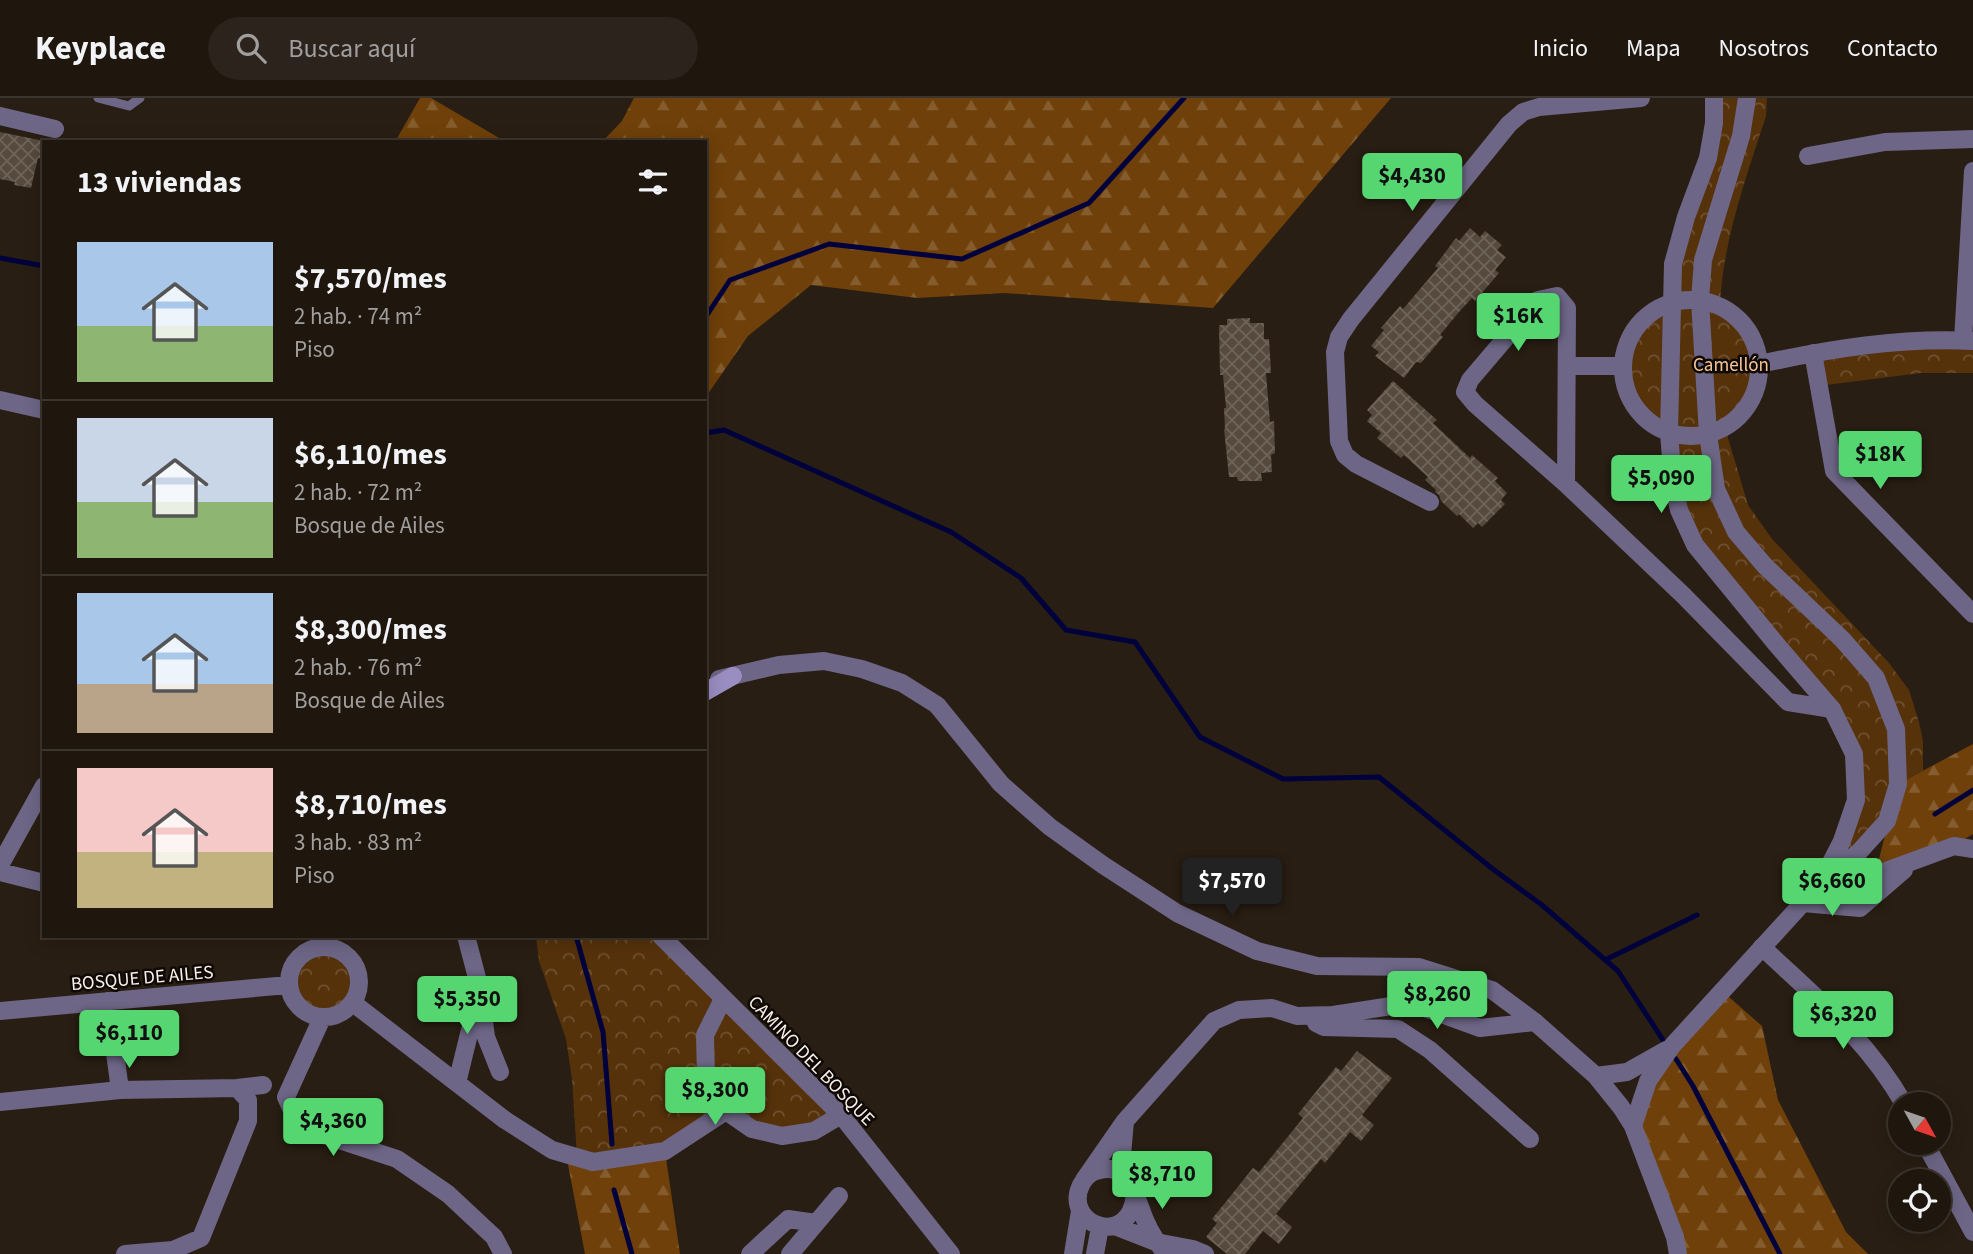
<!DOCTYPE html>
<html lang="es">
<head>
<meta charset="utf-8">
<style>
  :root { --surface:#1f160e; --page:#2c231c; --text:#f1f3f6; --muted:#a19f9e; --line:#3c352e; --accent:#56d671 }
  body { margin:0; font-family:"Source Sans 3",sans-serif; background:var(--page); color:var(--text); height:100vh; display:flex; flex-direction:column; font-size:26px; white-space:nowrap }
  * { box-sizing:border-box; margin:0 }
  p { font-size:23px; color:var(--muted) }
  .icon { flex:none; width:38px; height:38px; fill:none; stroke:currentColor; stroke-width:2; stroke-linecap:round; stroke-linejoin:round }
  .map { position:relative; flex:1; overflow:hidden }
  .details { position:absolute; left:42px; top:42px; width:665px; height:798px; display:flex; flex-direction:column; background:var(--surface); border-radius:0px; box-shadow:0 4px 18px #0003,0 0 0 2px var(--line) }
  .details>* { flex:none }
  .needle { width:46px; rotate:130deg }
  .buttons { position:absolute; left:1888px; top:994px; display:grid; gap:14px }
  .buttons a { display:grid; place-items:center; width:63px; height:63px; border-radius:50%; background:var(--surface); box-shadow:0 4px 18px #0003,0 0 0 2px var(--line); font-size:35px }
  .price { position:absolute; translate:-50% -60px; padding:0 16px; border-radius:7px; background:var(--accent); color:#111; font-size:23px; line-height:46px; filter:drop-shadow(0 2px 4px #0008) }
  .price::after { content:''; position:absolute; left:50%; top:42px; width:21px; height:16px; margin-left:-10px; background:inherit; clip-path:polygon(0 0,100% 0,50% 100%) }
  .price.active { background:#222; color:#fff }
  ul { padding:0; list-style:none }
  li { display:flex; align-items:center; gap:21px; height:175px; padding:0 35px }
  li+li { border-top:2px solid var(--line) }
  li span { display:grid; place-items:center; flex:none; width:196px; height:140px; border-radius:0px; color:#555 }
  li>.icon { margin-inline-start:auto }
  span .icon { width:84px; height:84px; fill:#fffc; stroke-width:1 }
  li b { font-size:30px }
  h2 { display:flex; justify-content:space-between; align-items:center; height:84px; padding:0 35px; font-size:30px }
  header { display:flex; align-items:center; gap:42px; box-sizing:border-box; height:98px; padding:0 35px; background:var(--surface); border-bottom:2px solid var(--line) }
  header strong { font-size:33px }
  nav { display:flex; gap:38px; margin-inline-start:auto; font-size:24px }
  .search { width:490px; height:63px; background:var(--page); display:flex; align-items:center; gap:18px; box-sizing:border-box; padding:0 24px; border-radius:38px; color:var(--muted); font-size:26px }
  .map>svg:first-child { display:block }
  .forest { fill:url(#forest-firs) }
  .park { fill:url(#park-crowns) }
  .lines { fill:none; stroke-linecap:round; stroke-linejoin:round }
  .stream { stroke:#00003c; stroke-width:5 }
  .building { fill:url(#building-cross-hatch) }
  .service { stroke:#6e6686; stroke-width:9 }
  .minor { stroke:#6e6686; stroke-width:18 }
  .tertiary { stroke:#6e6686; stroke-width:18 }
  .secondary { stroke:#9a8dc1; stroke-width:18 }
  .labels { text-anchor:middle; stroke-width:5; stroke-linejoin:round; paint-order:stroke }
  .park-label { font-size:19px; fill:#f9c596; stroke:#0e0905 }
  .street-label { font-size:19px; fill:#faf2ea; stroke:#0e0905 }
</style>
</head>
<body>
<header>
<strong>Keyplace</strong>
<div class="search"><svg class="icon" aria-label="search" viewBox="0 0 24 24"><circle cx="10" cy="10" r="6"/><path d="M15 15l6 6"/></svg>Buscar aquí</div>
<nav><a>Inicio</a><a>Mapa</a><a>Nosotros</a><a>Contacto</a></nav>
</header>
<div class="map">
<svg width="1973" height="1156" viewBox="0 0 1973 1156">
  <defs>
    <pattern id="forest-firs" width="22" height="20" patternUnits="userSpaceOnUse" patternTransform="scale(1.75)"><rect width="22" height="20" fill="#6f4009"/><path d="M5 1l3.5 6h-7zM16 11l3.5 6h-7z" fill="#845c2d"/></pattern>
    <pattern id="park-crowns" width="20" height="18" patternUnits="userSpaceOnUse" patternTransform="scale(1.75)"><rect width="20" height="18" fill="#56320b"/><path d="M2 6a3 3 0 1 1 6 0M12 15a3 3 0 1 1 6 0" fill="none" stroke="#6f502f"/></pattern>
    <pattern id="building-cross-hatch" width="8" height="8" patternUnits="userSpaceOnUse" patternTransform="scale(1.75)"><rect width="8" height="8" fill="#56493d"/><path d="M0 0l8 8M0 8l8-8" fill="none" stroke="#6f6459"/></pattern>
  </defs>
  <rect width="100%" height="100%" fill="#291e13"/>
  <!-- forest -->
  <path class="forest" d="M420,0h11l75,44h-111z
    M634,0h757l-178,210 -209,-15 -87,5 -106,-13 -63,51 -43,62v-256h-103l20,-21z
    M1973,646v90l-19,12 -39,14 -37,3 20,-79z
    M1722,893l40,35 16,74 68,132 22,22h-190l-45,-128 15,-45z
    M665,1053l15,103h-95l-19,-100z"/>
  <!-- park -->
  <path class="park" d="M1714,0h53l-1,18c-20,62 -43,124 -46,189 50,30 51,88 5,123l23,77 24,34 117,124 20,27 10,32 4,19v30l-25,13 -11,37 -66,62 21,-42 12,-87 -22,-45 -137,-164 -26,-112 -29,-19 -16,-30 -2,-18 3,-16 17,-30 30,-18z
    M1973,245v30h-52l-103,13 -5,-33z
    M536,838h125l180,179 -59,21 -56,-25 -61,40 -88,6 -5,-78 -6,-40 -27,-78z
    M334,850c5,3 14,7 18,12 0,1 3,9 4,10 16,46 -52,68 -66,23 -5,-17 5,-39 22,-44 6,-2 15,-1 22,-1z"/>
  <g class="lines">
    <!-- stream -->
    <path class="stream" d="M0,160l44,8
      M705,220l25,-38 99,-36 133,15 127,-56 95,-105
      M705,335l19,-3 227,102 70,46 45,52 69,12 65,95 83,42 96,-2 115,93 48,35 76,66 45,69
      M1935,716l38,-24
      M576,838l27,96 9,112
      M1605,862l92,-45
      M1676,961l17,27 87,168
      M614,1092l18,64"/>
  </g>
  <!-- building -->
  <path class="building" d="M0,34l44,9v19l-6,-2 -7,30 -17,-3 1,-3 -15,-3z
    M1470,130l10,9 5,-6 17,14 -5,5 9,7 -11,13 4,3 -24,28 -3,-3 -13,14 -19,23 3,2 -22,26 -5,-1 -12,16 -29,-22 4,-4 -8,-6 13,-16 -3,-2 19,-22 3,3 35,-41 -3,-2 21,-28 3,3z
    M1250,220v5h14v16h5l2,34h-5l4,49 4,-1 1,32 -4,2 1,17 -11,1 1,8h-24l-1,-4h-8l-5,-48h1l-1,-21h2l-3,-33h-3l-1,-50h8v-6z
    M1393,283l44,39 -4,3 37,35 2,-3 26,23 -3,3 12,12 -6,7 4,4 -23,23 -4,-4 -5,5 -14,-14 -2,2 -16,-15 -2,-6 -4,-3 1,-2 -11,-10 3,-3 -24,-22 -3,3 -24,-20 4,-5 -14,-12 5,-6 -5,-5z
    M1357,953l35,27 -30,37 12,10 -13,16 -11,-9 -25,31 -4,-4 -45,55 16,13 -13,17 -16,-13 -18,23h-18l-21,-17 11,-14 -5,-4 41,-51 6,4 14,-17 30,-37 -5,-4 38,-47 5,4z"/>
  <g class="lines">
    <!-- service -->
    <path class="service" d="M98,0l31,8 11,-8"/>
    <!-- minor -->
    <path class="minor" d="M0,18l55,13
      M1808,58l77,-14 88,-3
      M1963,242l10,-169
      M1813,255l21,118 139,143
      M1567,268h55
      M1566,386l1,-176 -10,-12 -19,4 -68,80 -5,12 10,12 91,80 117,111 105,107 44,7
      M1430,404l-74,-38 -11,-9 -6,-14 -4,-89 4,-15 12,-18 158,-195 14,-12 16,-5 102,-9
      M0,767l44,-79
      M0,774l44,11
      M1821,785l46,-5 87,-32 19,3
      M1803,805l57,5 44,-38
      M1762,849c54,51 105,92 142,157
      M289 884a35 35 0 1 1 70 0a35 35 0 1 1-70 0Z
      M481,901l5,38 14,35
      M723,901l-18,36 1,41 20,35 26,18 30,7 32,-5 27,-16
      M108,903l12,89
      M353,905l152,117 47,30 41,12 72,-11 61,-40
      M0,913l288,-26
      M322,920l-36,79 9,20 32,19 70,23 51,35 46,43 9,17
      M1316,925l8,4 74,2 32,21 100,89
      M457,985l23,-94 -14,-53
      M0,1004l120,-12 117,-2 26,-3
      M1925,1045l48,89
      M1123,1076l-1,-19 3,-34
      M1084,1082l41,-59 89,-100 25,-11 33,-2 25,8 36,-1 78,-12 69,25 55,-6
      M1135,1096c-5,57 -73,30 -54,-9 3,-6 9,-12 15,-14 35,-12 40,30 50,51 5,12 12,22 20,32
      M1115,1128l41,16 37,7 12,5
      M125,1156l48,-4 28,-12 47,-117v-21l-11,-12
      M750,1156l38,-35 28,4
      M790,1156l49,-58
      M1073,1156l7,-43
      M1095,1156l5,-27"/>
    <!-- tertiary -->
    <path class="tertiary" d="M1714,0v25l-6,35 -22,59 -13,47 -4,169 4,50 6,27 16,35 82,100 55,64 22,45 2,46 -14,41 -18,35
      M1623 270a68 68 0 1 1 136 0a68 68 0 1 1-136 0Z
      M1760,266c69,-15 142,-27 213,-23
      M0,302l44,10
      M719,581l60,-14 45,-4 38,8 40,14 35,22 64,79 49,43 53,38 74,48 80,38 60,15 102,1 73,23 43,32 61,54 25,31 12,19 42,111 3,17
      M661,838l180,179 110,139
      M1596,978l31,-4 39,-22
      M1633,1028l15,-45 24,-35 149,-163 38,-31 28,-31 11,-37 -2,-55 -20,-51 -34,-39 -77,-73 -29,-34 -20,-43 -8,-55 -8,-134 3,-40 38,-124 6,-38"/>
    <!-- secondary -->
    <path class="secondary" d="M705,594l28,-16"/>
  </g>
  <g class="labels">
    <!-- park labels -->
    <g class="park-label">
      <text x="1731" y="273">Camellón</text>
    </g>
    <!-- street labels -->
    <g class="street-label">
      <text transform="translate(142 879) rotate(-5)" y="7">BOSQUE DE AILES</text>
      <text transform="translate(812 962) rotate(46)" y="7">CAMINO DEL BOSQUE</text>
    </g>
  </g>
</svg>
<div class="buttons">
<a><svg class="needle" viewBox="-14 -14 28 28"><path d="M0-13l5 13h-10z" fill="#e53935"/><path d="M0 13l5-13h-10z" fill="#a19f9e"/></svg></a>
<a><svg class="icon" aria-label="locate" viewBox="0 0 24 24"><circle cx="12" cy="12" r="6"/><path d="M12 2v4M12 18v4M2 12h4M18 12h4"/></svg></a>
</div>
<b class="price" style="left:1412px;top:115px">$4,430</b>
<b class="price" style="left:1518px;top:255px">$16K</b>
<b class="price" style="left:1880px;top:393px">$18K</b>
<b class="price" style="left:1661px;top:417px">$5,090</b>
<b class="price active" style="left:1232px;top:820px">$7,570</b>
<b class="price" style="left:1832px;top:820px">$6,660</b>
<b class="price" style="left:1437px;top:933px">$8,260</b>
<b class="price" style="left:467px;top:938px">$5,350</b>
<b class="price" style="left:1843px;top:953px">$6,320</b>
<b class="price" style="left:129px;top:972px">$6,110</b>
<b class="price" style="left:715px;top:1029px">$8,300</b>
<b class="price" style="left:333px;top:1060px">$4,360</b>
<b class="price" style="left:1162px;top:1113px">$8,710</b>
<section class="details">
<h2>13 viviendas<svg class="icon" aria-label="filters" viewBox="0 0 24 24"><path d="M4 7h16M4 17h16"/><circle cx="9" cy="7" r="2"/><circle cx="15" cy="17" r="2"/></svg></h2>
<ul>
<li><span style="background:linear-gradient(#a9c7e8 60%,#8fb573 0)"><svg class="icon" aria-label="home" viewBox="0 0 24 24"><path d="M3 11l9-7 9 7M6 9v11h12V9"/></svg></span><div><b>$7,570/mes</b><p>2 hab. · 74 m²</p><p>Piso</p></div></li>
<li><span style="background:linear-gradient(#c9d6e8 60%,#8fb573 0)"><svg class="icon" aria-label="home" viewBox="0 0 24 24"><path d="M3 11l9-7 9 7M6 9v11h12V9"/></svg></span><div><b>$6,110/mes</b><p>2 hab. · 72 m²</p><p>Bosque de Ailes</p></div></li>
<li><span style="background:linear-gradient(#a9c7e8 65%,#b9a48a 0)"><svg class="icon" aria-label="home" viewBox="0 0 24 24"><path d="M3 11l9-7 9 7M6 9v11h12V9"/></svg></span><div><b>$8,300/mes</b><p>2 hab. · 76 m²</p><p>Bosque de Ailes</p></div></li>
<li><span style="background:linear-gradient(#f6c9c9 60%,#c2b280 0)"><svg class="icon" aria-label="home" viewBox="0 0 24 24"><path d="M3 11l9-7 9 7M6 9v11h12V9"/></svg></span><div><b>$8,710/mes</b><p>3 hab. · 83 m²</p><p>Piso</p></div></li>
</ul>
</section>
</div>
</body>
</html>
